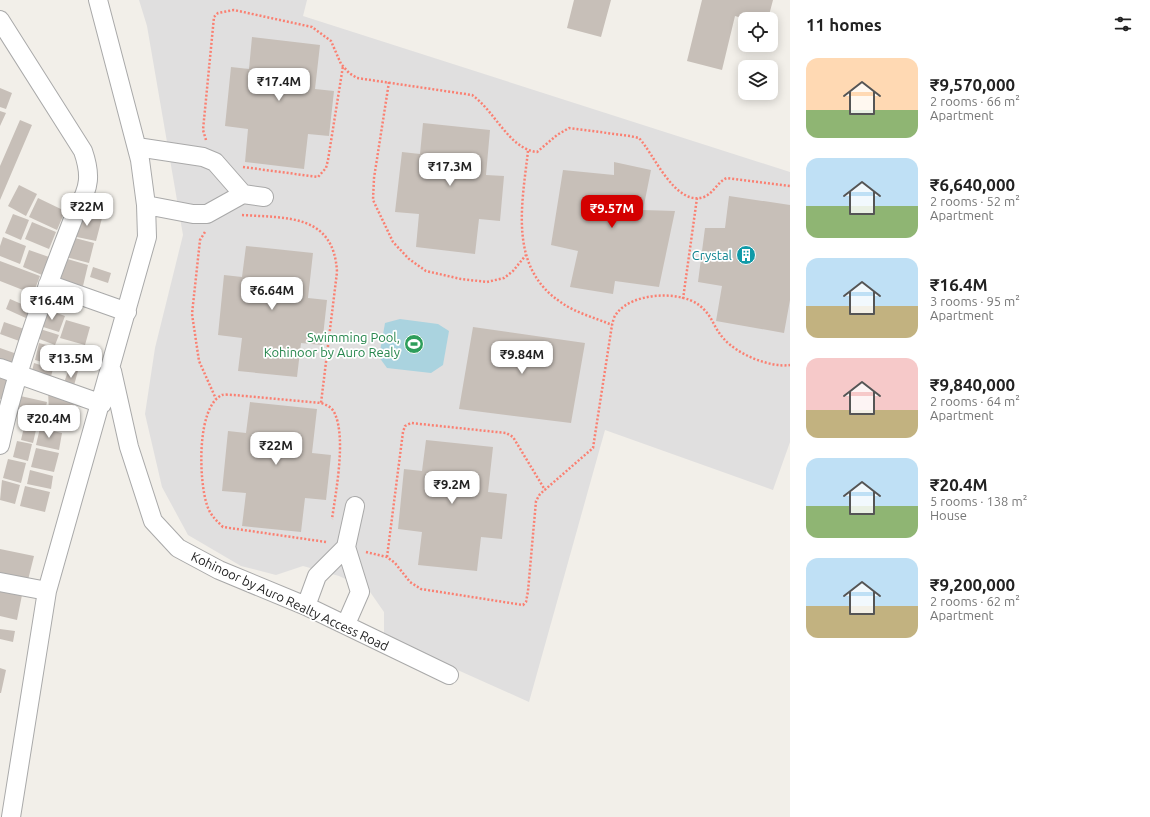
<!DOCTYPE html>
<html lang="en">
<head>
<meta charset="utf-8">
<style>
  :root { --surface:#fff; --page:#f6f6f6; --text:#222; --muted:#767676; --accent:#d40000 }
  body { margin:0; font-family:Ubuntu,sans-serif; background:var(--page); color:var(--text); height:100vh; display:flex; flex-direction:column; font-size:15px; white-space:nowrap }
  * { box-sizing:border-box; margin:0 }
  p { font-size:13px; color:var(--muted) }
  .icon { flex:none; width:22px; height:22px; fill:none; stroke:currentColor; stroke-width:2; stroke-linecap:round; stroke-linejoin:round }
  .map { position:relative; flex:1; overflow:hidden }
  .details { display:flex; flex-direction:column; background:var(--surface); width:360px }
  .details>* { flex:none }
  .fabs { position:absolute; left:738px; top:12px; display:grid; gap:8px }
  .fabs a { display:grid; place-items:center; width:40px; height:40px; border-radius:8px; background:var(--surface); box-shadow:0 2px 10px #0003; font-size:20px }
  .price { position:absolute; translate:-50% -34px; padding:0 9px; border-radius:8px; background:#fff; color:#222; font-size:13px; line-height:26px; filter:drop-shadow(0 1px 2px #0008) }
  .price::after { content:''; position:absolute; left:50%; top:24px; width:12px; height:9px; margin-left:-6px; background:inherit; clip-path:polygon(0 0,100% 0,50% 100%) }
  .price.on { background:var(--accent); color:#fff }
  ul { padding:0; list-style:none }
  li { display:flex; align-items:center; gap:12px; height:100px; padding:0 16px }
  li span { display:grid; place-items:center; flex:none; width:112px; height:80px; border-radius:12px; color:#555 }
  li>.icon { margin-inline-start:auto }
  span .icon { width:48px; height:48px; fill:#fffc; stroke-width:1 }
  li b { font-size:17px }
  h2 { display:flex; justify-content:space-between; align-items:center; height:48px; padding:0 16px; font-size:17px }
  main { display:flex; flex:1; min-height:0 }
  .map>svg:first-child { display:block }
  .residential { fill:#e0dfdf }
  .water { fill:#aad3df }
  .building { fill:#c7bfb8 }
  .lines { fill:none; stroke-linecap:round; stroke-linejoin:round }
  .minor-casing { stroke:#a9a9a9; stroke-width:20 }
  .path { stroke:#fa8072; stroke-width:2.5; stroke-dasharray:2 2; stroke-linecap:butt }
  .minor { stroke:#fff; stroke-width:18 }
  .labels { text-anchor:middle; stroke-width:3.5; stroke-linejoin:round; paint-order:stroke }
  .culture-label { font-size:13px; fill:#0d838f; stroke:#fff; text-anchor:end }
  .leisure-label { font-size:13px; fill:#27864d; stroke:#fff; text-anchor:end }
  .street-label { font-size:13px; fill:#222; stroke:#fff }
</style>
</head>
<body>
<main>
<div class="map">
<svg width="790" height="817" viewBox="0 0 790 817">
  <rect width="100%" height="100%" fill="#f2efe9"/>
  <!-- residential -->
  <path class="residential" d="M139,0h168l-4,16 487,156v270l-17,48 -168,-60 -76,272 -145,-65v-25l-16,-23 -29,-13 -36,-10 -27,9 -35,-9 -53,-31 -26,-48 -17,-73 10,-66 28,-113 -36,-209z"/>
  <!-- water -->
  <path class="water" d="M400,319l38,5 11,7 -6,34 -12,8 -44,-5 -8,-11 6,-34z"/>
  <!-- building -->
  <path class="building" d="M574,0h37l-10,37 -34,-9z
    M702,0h71l-5,19h-23l-10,-3 -13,54 -35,-9z
    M252,37l68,8 -5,44 19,2 -5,45 -21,-2 -4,35 -59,-7 3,-33 -23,-3 6,-59 18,2z
    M0,88l12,5 -6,16 -6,-2z
    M0,111l6,2 -6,13z
    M20,120l12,5 -32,75v-34z
    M423,123l67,7 -4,45 18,1 -4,45 -21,-2 -4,35 -59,-7 3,-33 -24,-2 7,-60 18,2z
    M614,162l37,8 -8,40 32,1 -16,76 -44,-6 -2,13 -43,-7 8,-36 -27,-6 12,-75 51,5z
    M19,185l18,9 -11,22 -18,-10z
    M729,196l61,9v95l-6,33 -68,-12 6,-35 -24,-4 7,-54h20z
    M38,198l27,13 -8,19 -28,-13z
    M78,212l24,6 -6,23 -24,-5z
    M13,214l16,6 -8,20 -16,-7z
    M32,222l24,10 -7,17 -24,-10z
    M3,237l23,9 -6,18 -20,-8v-10z
    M71,237l23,6 -5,20 -23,-6z
    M246,246l67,7 -5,45 19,2 -5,45 -21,-2 -4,34 -59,-6 4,-33 -24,-3 6,-60 18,2z
    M29,250l20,7 -7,18 -19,-8z
    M64,258l24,7 -5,21 -25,-7z
    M0,261l40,15 -7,18 -33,-13z
    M93,267l18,6 -3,10 -18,-6z
    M10,299l23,10 -5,10 -22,-10z
    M46,309l19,7 -6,16 -19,-6z
    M66,320l24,7 -5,18 -25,-7z
    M4,322l23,8 -5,12 -22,-8z
    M473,327l112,16 -14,80 -112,-14z
    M37,328l22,7 -4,10 -21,-8z
    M39,343l19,5 -5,17 -18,-5z
    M0,348l17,6 -4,11 -13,-4z
    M66,354l16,4 -3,10 -15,-5z
    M34,363l19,6 -3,11 -19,-5z
    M69,368l9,3 -5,18 -10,-3z
    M0,377l10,3 -6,20 -4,-1z
    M48,389l27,9 -4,22 -22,-5z
    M16,395l31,7 -4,18 -31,-7z
    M250,402l67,7 -5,44 19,2 -5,45 -21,-2 -4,34 -59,-6 4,-33 -24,-2 6,-60 18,2z
    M24,427l12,3 -3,13 -12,-3z
    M40,428l22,5 -3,17 -23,-5z
    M426,440l67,7 -5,45 19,2 -5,45 -21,-2 -4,34 -59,-6 4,-33 -24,-3 6,-60 18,2z
    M17,441l15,3 -4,17 -15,-4z
    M36,448l23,5 -5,19 -23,-5z
    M8,459l18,4 -5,20 -18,-5z
    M30,470l23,6 -2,13 -24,-5z
    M2,480l18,5 -5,19 -15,-4z
    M25,486l25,6 -5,20 -25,-6z
    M0,549l34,7 -6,24 -28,-6z
    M0,590l22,5 -5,25 -17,-4z
    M0,629l15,2 -2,11 -13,-3z
    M0,668l6,2 -5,23h-1z"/>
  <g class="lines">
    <defs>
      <path id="minor" d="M0,20l83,131c8,23 7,37 -6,58 -30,77 -60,155 -77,236
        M137,147l66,10 12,5 28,32
        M146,205l47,9h14l36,-20 21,3
        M48,284l79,28
        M0,368l102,36
        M112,371l17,76 24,74 25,27 41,22 87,36 143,69
        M0,582l47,9
        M306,606l11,-30 29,-29
        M346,624l14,-32 -14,-45 9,-41
        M11,817l36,-226 100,-354 -1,-32 -6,-45 -42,-160"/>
    </defs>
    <!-- minor casing -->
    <use href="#minor" class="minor-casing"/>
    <!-- path -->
    <path class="path" d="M389,82l-15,96 -1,22 20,42 16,17 17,12 35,8 26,3 17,-4 9,-7 13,-16
      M206,140l-3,-10 11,-113 4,-4 16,-3 78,17 19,14 10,23 8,9 8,5 115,17c23,16 37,54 65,57l20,-17 12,-7 61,8 9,2c15,16 36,69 65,59 10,-4 14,-16 23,-19l63,8
      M528,151c-6,54 -20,117 34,152 14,10 34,15 50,22
      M243,167l75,10 8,-9 2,-8 15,-94
      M242,215c45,3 92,-1 95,57l-16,131
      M205,232l-5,8 -8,74 7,47 17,38
      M683,299l14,-101
      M326,542l-103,-15c-7,-7 -13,-12 -16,-22 -8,-23 -11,-98 15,-110 3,-1 8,0 12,0l87,8c6,2 11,4 14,11 11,25 1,77 -3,105
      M366,552l21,5 8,6 15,19 11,7 102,16 3,-3 2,-11 8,-90 4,-7 53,-46 19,-123c1,-4 2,-9 5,-12 15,-20 62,-23 82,-8 14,11 14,22 25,34 13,15 46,29 66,26
      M387,557l16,-125 2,-6 6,-3 95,10 7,4 32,53"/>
    <!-- minor -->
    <use href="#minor" class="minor"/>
  </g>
  <!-- icons -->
  <defs>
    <symbol id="building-disc" viewBox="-11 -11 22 22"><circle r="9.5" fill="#0f9aa8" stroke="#fff"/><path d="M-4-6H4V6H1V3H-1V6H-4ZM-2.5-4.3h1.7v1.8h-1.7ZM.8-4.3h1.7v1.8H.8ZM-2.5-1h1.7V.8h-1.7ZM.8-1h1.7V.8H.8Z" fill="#fff"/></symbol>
    <symbol id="stadium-disc" viewBox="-11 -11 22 22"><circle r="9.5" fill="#2e9e5b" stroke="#fff"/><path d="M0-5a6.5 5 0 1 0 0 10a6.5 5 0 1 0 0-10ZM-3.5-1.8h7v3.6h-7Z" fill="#fff"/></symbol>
  </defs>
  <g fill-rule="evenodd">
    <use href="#building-disc" x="735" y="244" width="22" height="22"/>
    <use href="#stadium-disc" x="403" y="333" width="22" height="22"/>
  </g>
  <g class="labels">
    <!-- culture labels -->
    <g class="culture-label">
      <text x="732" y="260">Crystal</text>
    </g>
    <!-- leisure labels -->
    <g class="leisure-label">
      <text x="400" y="342">Swimming Pool,<tspan x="400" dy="15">Kohinoor by Auro Realy</tspan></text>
    </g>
    <!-- street labels -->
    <g class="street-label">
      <text transform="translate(290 601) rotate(25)" y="5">Kohinoor by Auro Realty Access Road</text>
    </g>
  </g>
</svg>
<div class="fabs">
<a><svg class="icon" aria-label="locate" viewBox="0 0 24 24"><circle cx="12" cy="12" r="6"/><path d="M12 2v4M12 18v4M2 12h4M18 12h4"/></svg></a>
<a><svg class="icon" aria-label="layers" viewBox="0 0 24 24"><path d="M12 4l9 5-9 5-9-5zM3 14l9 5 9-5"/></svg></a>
</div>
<b class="price" style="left:279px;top:102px">₹17.4M</b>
<b class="price" style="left:450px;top:187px">₹17.3M</b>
<b class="price" style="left:87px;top:227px">₹22M</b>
<b class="price on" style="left:612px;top:229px">₹9.57M</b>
<b class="price" style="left:272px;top:311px">₹6.64M</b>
<b class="price" style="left:52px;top:321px">₹16.4M</b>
<b class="price" style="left:522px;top:375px">₹9.84M</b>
<b class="price" style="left:71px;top:379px">₹13.5M</b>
<b class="price" style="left:49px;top:439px">₹20.4M</b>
<b class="price" style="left:276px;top:466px">₹22M</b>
<b class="price" style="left:452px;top:505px">₹9.2M</b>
</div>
<section class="details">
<h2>11 homes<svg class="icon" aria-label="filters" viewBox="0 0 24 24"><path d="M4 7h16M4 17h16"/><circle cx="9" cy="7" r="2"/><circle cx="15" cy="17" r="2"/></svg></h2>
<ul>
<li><span style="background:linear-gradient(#ffd9b3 65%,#8fb573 0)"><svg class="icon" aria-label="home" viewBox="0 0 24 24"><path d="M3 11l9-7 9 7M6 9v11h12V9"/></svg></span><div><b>₹9,570,000</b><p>2 rooms · 66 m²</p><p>Apartment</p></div></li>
<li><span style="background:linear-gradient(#bfe0f5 60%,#8fb573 0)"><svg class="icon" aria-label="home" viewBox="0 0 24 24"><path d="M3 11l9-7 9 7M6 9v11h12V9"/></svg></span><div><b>₹6,640,000</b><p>2 rooms · 52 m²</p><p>Apartment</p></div></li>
<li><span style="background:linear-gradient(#bfe0f5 60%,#c2b280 0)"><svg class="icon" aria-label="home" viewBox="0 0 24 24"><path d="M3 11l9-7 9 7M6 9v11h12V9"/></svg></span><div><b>₹16.4M</b><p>3 rooms · 95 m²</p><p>Apartment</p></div></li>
<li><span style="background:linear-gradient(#f6c9c9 65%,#c2b280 0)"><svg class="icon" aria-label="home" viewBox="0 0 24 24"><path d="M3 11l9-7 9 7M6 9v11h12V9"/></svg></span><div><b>₹9,840,000</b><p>2 rooms · 64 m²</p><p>Apartment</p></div></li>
<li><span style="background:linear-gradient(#bfe0f5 60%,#8fb573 0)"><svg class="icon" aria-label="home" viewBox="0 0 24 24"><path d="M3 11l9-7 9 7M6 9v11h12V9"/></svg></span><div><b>₹20.4M</b><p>5 rooms · 138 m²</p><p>House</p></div></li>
<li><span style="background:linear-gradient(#bfe0f5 60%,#c2b280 0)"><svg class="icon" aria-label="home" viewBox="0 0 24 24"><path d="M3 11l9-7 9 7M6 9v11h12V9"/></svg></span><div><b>₹9,200,000</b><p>2 rooms · 62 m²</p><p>Apartment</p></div></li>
</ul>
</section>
</main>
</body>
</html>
